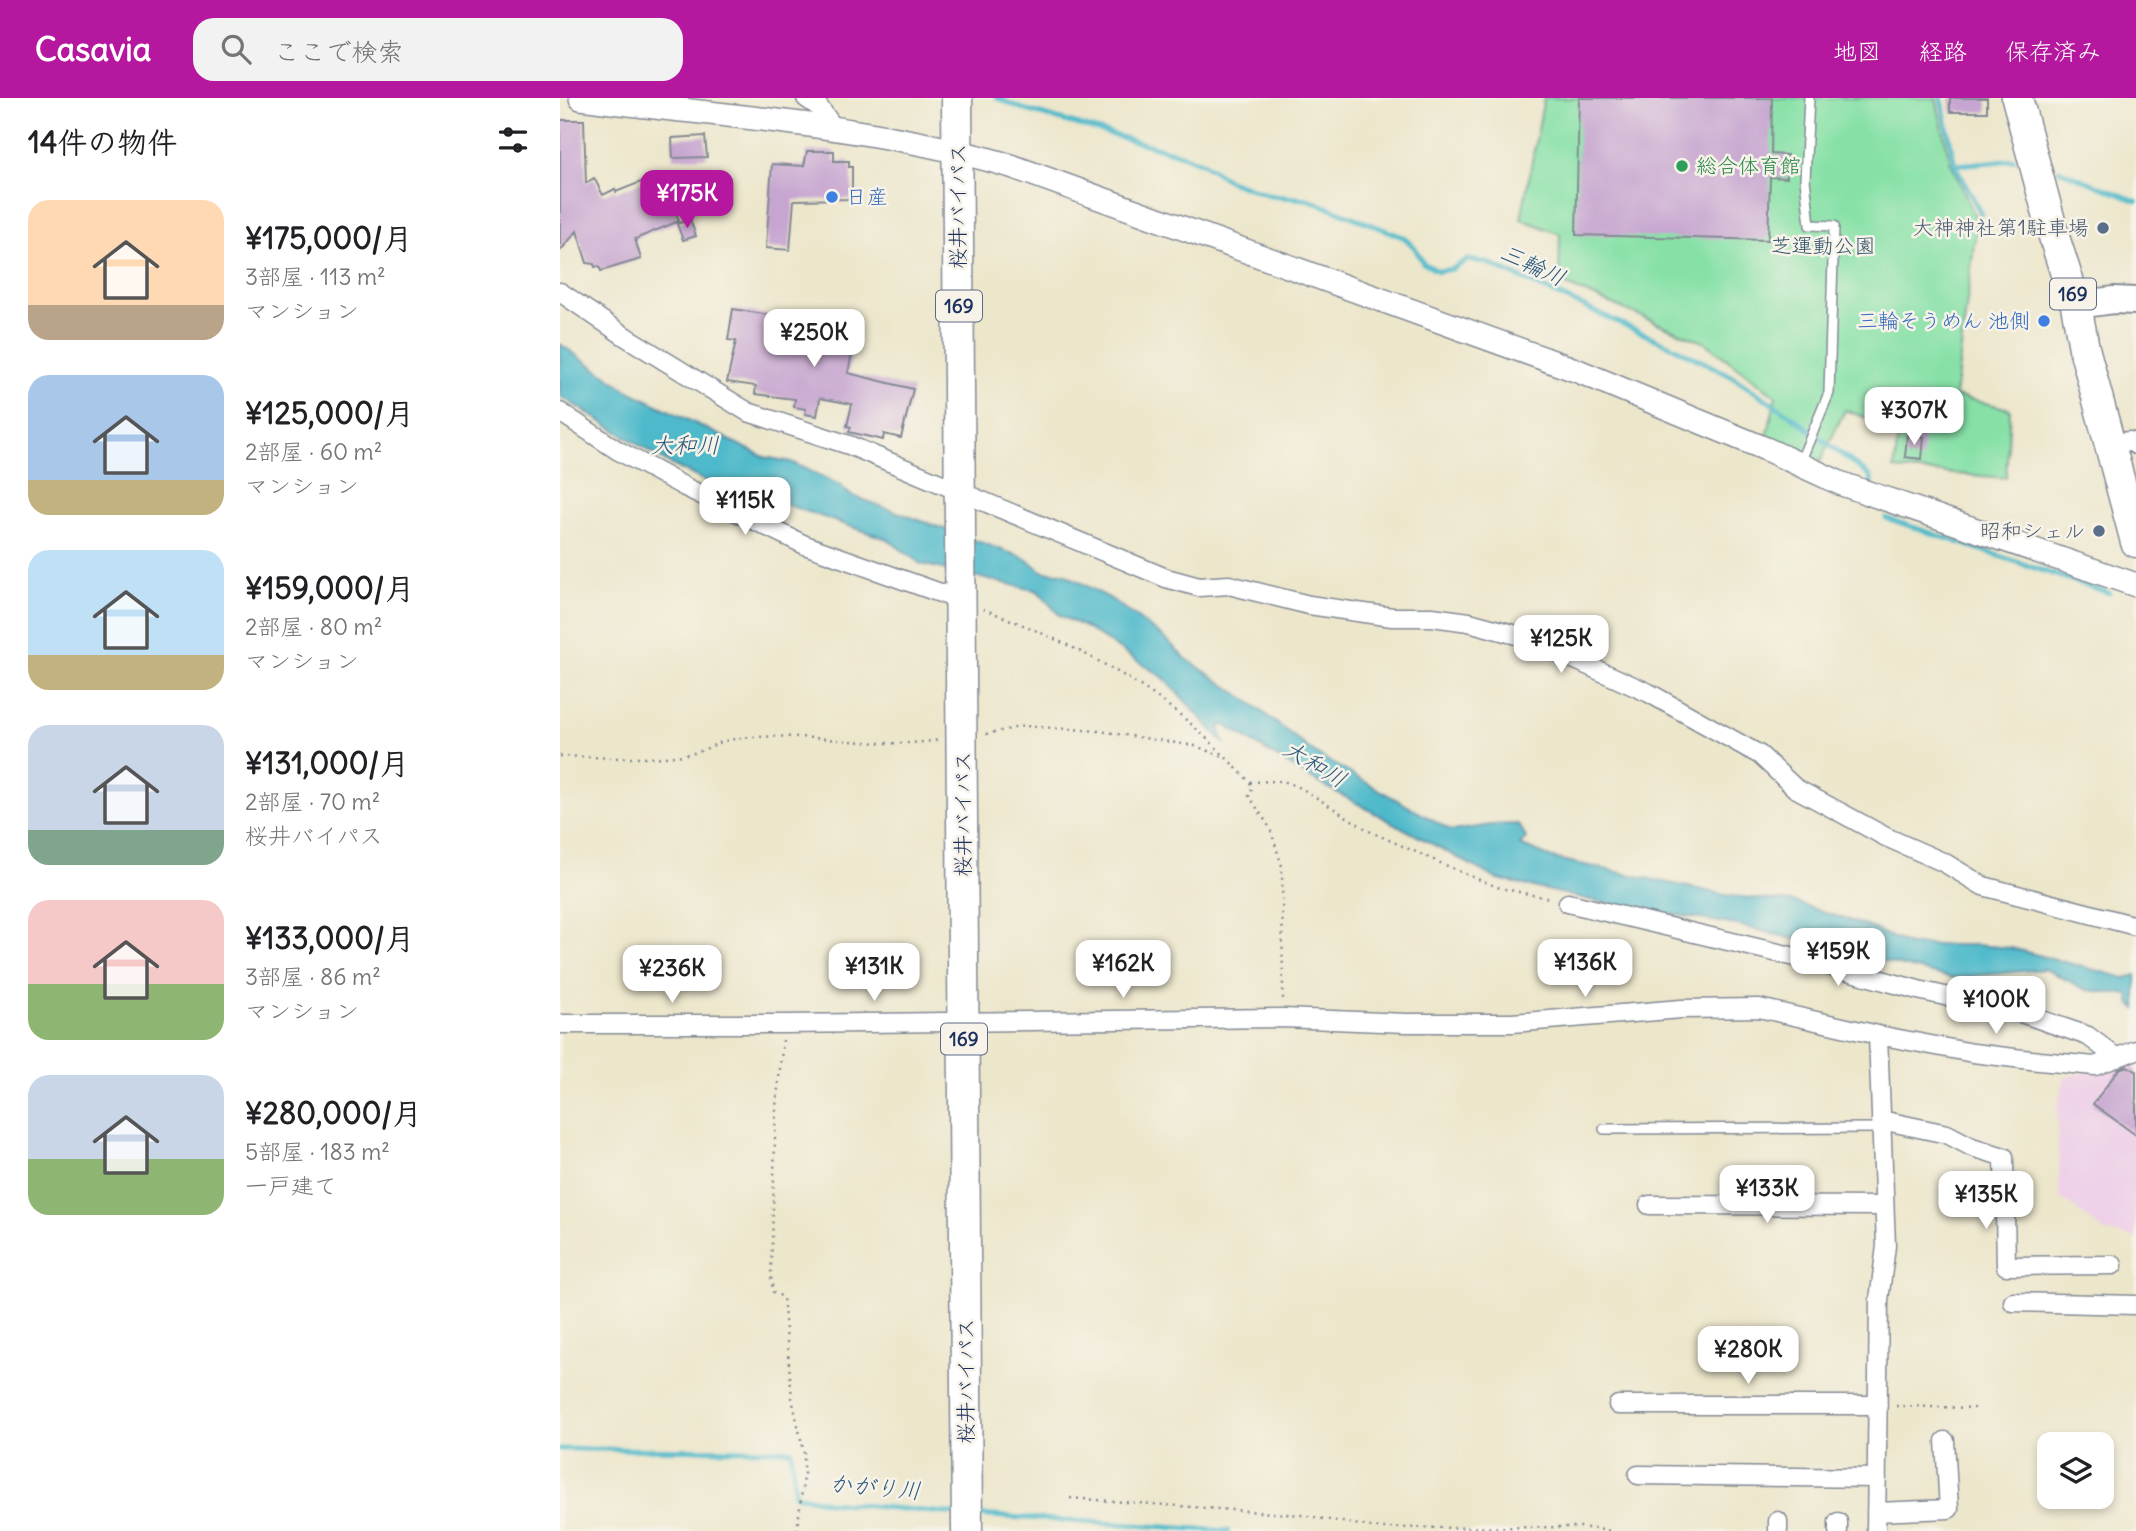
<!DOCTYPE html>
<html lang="ja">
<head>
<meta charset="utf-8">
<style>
  :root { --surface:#fff; --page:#f2f2f2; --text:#202124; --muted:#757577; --accent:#b5179e }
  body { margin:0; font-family:Delius,"Klee One",sans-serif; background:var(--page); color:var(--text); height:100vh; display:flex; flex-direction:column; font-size:26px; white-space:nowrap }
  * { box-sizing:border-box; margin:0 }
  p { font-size:23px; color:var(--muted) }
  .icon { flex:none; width:38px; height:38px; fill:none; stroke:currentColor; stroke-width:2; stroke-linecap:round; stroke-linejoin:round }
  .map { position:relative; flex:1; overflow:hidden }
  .drawer { display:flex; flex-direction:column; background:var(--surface); width:560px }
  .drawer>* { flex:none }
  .buttons { position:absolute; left:1477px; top:1334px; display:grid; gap:14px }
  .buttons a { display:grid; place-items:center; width:77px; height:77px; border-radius:14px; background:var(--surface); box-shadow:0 4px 10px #0003; font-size:35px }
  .price { position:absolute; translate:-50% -60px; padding:0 16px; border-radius:14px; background:#fff; color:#222; font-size:23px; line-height:46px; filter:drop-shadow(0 2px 4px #0008) }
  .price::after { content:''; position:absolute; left:50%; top:42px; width:21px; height:16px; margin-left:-10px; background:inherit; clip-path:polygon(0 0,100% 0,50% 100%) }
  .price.on { background:var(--accent); color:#fff }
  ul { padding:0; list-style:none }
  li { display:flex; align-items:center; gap:21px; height:175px; padding:0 28px }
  li span { display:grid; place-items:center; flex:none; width:196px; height:140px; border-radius:21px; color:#555 }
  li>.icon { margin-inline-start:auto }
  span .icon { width:84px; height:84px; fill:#fffc; stroke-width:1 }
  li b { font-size:30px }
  h2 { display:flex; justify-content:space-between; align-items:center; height:84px; padding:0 28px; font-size:30px }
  header { display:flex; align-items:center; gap:42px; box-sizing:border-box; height:98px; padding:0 35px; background:var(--accent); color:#fff }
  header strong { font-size:33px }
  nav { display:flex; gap:38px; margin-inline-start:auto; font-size:24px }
  .search { width:490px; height:63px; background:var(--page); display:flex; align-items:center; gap:18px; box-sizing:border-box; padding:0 24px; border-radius:21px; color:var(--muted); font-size:26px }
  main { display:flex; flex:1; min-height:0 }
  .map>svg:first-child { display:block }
  .built { fill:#eed0e8 }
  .green { fill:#87e1a7; stroke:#518882; stroke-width:2 }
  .water { fill:#4eb9ca; stroke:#347494; stroke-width:2 }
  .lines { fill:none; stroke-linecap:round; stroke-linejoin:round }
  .stream { stroke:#4eb9ca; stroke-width:5 }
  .building { fill:#c6a5d0 }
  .service-casing { stroke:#848a94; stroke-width:12 }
  .minor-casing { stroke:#848a94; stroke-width:21 }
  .tertiary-casing { stroke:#848a94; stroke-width:26 }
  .secondary-casing { stroke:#848a94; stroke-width:30 }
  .trunk-casing { stroke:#848a94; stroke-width:33 }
  .path { stroke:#848a94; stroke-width:2.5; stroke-dasharray:2 5; stroke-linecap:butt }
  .service { stroke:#fff; stroke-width:9 }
  .minor { stroke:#fff; stroke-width:18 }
  .tertiary { stroke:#fff; stroke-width:23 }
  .secondary { stroke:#fff; stroke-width:26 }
  .trunk { stroke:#fff; stroke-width:30 }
  .leisure-dot { fill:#2e9e5b; stroke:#f7f3e8; stroke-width:2.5 }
  .shop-dot { fill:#3f7fe0; stroke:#f7f3e8; stroke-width:2.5 }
  .service-dot { fill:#5c6f8a; stroke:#f7f3e8; stroke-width:2.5 }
  .labels { text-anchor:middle; stroke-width:5; stroke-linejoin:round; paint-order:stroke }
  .shield { fill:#f7f3e8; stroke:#5d6a87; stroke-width:2 }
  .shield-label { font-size:19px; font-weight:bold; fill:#1b2f5e }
  .leisure-label { font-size:21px; fill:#27864d; stroke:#f7f3e8; text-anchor:start }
  .shop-label { font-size:21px; fill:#366cbe; stroke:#f7f3e8; text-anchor:start }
  .street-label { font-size:21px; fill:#1b2f5e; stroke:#f7f3e8 }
  .service-label { font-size:21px; fill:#4e5e75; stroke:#f7f3e8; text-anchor:end }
  .park-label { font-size:21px; fill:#31536d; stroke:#f7f3e8 }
  .water-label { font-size:23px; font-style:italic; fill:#2a587e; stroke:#f7f3e8 }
</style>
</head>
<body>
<header>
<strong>Casavia</strong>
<div class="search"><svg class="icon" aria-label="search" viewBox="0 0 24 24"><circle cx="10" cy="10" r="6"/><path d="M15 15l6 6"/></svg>ここで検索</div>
<nav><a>地図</a><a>経路</a><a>保存済み</a></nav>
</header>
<main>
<section class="drawer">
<h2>14件の物件<svg class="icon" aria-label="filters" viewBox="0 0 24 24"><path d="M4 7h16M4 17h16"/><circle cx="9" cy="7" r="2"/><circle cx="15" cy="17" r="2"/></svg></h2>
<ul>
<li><span style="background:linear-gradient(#ffd9b3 75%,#b9a48a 0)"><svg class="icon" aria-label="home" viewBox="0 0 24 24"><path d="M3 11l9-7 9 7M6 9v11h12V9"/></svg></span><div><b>¥175,000/月</b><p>3部屋 · 113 m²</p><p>マンション</p></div></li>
<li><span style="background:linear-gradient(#a9c7e8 75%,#c2b280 0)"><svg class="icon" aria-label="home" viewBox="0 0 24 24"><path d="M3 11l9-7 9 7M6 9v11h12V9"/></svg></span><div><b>¥125,000/月</b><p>2部屋 · 60 m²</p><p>マンション</p></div></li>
<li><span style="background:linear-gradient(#bfe0f5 75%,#c2b280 0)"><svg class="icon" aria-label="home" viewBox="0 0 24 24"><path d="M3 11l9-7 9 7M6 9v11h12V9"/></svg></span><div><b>¥159,000/月</b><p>2部屋 · 80 m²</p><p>マンション</p></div></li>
<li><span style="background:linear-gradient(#c9d6e8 75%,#7fa58c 0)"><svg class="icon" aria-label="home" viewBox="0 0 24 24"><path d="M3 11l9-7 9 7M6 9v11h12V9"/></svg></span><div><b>¥131,000/月</b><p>2部屋 · 70 m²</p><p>桜井バイパス</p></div></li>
<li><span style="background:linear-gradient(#f6c9c9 60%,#8fb573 0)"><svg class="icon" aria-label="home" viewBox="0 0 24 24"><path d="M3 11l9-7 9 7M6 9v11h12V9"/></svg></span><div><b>¥133,000/月</b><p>3部屋 · 86 m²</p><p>マンション</p></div></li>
<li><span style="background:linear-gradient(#c9d6e8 60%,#8fb573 0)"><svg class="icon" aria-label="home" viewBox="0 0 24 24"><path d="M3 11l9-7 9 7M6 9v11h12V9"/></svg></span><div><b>¥280,000/月</b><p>5部屋 · 183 m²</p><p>一戸建て</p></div></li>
</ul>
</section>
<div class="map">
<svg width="1576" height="1433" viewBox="0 0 1576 1433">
  <rect width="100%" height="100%" fill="#f7f3e8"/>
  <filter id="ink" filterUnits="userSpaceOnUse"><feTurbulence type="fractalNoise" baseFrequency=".0143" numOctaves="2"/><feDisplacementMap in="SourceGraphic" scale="14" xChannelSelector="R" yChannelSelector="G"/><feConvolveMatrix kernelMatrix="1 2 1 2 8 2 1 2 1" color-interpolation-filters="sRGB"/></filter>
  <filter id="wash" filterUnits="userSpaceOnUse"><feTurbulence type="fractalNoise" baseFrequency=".00686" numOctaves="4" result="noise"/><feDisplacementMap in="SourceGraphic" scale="28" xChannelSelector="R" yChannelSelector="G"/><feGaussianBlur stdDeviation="1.57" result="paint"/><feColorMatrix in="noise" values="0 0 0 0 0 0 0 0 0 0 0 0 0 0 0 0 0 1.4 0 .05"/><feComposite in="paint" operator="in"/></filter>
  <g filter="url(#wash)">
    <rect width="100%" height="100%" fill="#ece6cb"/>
    <!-- built -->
    <path class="built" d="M1576,963v177l-31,-6 -45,-35 -3,-89 8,-31z"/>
    <!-- green -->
    <path class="green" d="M984,0h392l14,63 27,60 -22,175 55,13 -4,69 -112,-9 5,-39 -54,-20 -25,52 -53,-25 9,-41 -71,-53 -146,-61 1,-48 -39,-15z"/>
    <!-- water -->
    <path class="water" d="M0,246l69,47 135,66 27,5 49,23 10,10 174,63 20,14 19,1 48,26 55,40 19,19 62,42 69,54 136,77 39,-6 27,-1 8,14 -6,7 32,13 178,38 64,6 75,25 40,18h67l35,3 114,30 11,-3v34l-6,-6v-8l-43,-5 -42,-21 -93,9 -215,-53 -142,-24 -98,-22 -187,-101 -87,-54 -4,4 6,16 -61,-66 -79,-51 -25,-11 -22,-25 -117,-27 -34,-25 -140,-48 -19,1 -58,-28 -110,-68z"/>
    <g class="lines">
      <!-- stream -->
      <path class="stream" d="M437,0l26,11 160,46 21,9 25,17 43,15 35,3 96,38 12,11 8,15 15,8 14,-2 15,-9 18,2 188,85 58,29 62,41 77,59 3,9
        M1381,0l14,67 26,48
        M1395,67l59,-5
        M1499,72l77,31
        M1326,420l223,75
        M0,1351l231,1 4,45 33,7 128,12
        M416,1417l252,16"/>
    </g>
    <g id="blocks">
      <!-- building -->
      <path class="building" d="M1019,0h193l-1,56 16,1v23l-17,-1 -2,63 -192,-5z
        M1390,0h37v14h-37z
        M0,22h24l2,63 8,-5 9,17 12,-6 1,3 45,-18 18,47 -44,18 6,20 -40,12 -2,-5 -4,1 -1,-3 -7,-1 -10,-32 -17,20z
        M145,38l2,21 -34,1 -1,-20z
        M247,53h27v10h15v6h3v32l-58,1 -4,50 -24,-2 6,-84 32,2z
        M130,121l6,17 -13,4 -6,-16z
        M173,211l36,6h21l68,7 -10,51 65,16 -12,49 -17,-4 -1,6 -34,-8 2,-5 -4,-1 5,-22 -32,-6 -3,18 -12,-2 1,-5 -12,-2 1,-8 -40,-5 1,-8 -29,-4 9,-41 -8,-1z
        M1347,337l17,2 -2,22 -17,-2z
        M1567,968l9,5v64l-43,-31 26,-35z"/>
    </g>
  </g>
  <g filter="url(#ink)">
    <use href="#blocks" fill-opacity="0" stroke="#848a94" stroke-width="2"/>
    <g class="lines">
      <defs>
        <path id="service" d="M1239,367l30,-72 5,-167 -24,-1 -5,-46 4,-81
          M1044,1031l277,-1"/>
        <path id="minor" d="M246,0l13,9 15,21
          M0,194l66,45 122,75 101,33 317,133 33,9 30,-2 80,20 83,12h40l37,5 55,15 125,56 111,62 35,33 91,49 59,26 38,23 153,40
          M0,314l57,38 68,37 120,58 155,55
          M1551,345l19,-2 6,4
          M1008,805l236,56 114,31 103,23 67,23 29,22
          M0,926h225l498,-6 123,5h106l169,-14 78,-1 119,27 95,18 66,8 56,5 41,-16
          M1321,1022l66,14 25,13 32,10 2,109 107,-1
          M1089,1107l235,1
          M1453,1204l123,3
          M1058,1307h260
          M1078,1377l239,3
          M1316,1414l73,-3 -4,-68
          M1218,1433v-10
          M1278,1433v-9
          M1316,1433l3,-231 7,-54 -8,-211"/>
        <path id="tertiary" d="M21,0c143,19 290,26 430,68l567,205 188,78 76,35 294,101"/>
        <path id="secondary" d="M1516,207l38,-5 22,1"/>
        <path id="trunk" d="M397,0l10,1433
          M1457,0l38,142 21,65 8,43 52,194"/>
      </defs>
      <!-- service casing -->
      <use href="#service" class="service-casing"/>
      <!-- minor casing -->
      <use href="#minor" class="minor-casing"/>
      <!-- tertiary casing -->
      <use href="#tertiary" class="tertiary-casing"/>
      <!-- secondary casing -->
      <use href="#secondary" class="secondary-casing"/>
      <!-- trunk casing -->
      <use href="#trunk" class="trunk-casing"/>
      <!-- path -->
      <path class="path" d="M423,511c71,27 143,61 202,110 23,19 44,42 65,63l2,11 -3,3 21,32 12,38 1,135
        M426,636l38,-8 75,5 97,15 27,11
        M0,658c42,1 88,5 129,-2 14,-2 26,-11 40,-14 9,-2 18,-3 27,-3 61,-4 121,13 182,3
        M690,684l33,-1 18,7 70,44 92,41 37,15 52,11
        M223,942l-7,67 -5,169 2,16 10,5 9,101 12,55v22l-7,56
        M1336,1308l79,2
        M510,1400l231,17 76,13 204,-1 31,4"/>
      <!-- service -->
      <use href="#service" class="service"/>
      <!-- minor -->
      <use href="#minor" class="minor"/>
      <!-- tertiary -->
      <use href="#tertiary" class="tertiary"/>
      <!-- secondary -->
      <use href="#secondary" class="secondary"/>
      <!-- trunk -->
      <use href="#trunk" class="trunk"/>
    </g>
  </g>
  <!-- markers -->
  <circle class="leisure-dot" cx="1122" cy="68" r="7"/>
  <g class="shop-dot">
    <circle cx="272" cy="99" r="7"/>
    <circle cx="1484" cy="223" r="7"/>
  </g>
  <g class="service-dot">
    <circle cx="1543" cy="130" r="7"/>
    <circle cx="1539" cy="433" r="7"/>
  </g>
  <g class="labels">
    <!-- shield labels -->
    <g class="shield">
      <rect x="1490" y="180.5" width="46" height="31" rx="5"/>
      <rect x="376" y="192.5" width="46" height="31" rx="5"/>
      <rect x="381" y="925.5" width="46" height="31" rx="5"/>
    </g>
    <g class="shield-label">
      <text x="1513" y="203">169</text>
      <text x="399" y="215">169</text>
      <text x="404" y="948">169</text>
    </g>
    <!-- leisure labels -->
    <g class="leisure-label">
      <text x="1136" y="75">総合体育館</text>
    </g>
    <!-- shop labels -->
    <g class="shop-label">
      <text x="286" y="106">日産</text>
      <text x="1470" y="230" text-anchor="end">三輪そうめん 池側</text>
    </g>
    <!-- street labels -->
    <g class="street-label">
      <text transform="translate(398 108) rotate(-90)" y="7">桜井バイパス</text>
      <text transform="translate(403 716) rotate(-90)" y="7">桜井バイパス</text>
      <text transform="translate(406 1283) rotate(-90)" y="7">桜井バイパス</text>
    </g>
    <!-- service labels -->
    <g class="service-label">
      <text x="1529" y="137">大神神社第1駐車場</text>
      <text x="1525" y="440">昭和シェル</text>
    </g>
    <!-- park labels -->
    <g class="park-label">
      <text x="1263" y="155">芝運動公園</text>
    </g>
    <!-- water labels -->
    <g class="water-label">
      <text transform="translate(973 167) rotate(25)" y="8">三輪川</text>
      <text x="125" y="355">大和川</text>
      <text transform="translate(755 666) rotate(31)" y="8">大和川</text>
      <text transform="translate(315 1389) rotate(5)" y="8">かがり川</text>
    </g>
  </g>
</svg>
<div class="buttons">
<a><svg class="icon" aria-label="layers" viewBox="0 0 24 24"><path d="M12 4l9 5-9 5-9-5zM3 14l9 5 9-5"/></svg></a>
</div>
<b class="price on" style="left:127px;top:132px">¥175K</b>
<b class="price" style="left:254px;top:271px">¥250K</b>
<b class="price" style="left:1354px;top:349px">¥307K</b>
<b class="price" style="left:185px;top:439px">¥115K</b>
<b class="price" style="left:1001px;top:577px">¥125K</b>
<b class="price" style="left:1278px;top:890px">¥159K</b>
<b class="price" style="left:1025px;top:901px">¥136K</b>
<b class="price" style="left:563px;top:902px">¥162K</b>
<b class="price" style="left:314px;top:905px">¥131K</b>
<b class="price" style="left:112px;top:907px">¥236K</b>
<b class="price" style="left:1436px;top:938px">¥100K</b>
<b class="price" style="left:1207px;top:1127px">¥133K</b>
<b class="price" style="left:1426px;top:1133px">¥135K</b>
<b class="price" style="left:1188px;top:1288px">¥280K</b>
</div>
</main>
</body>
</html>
